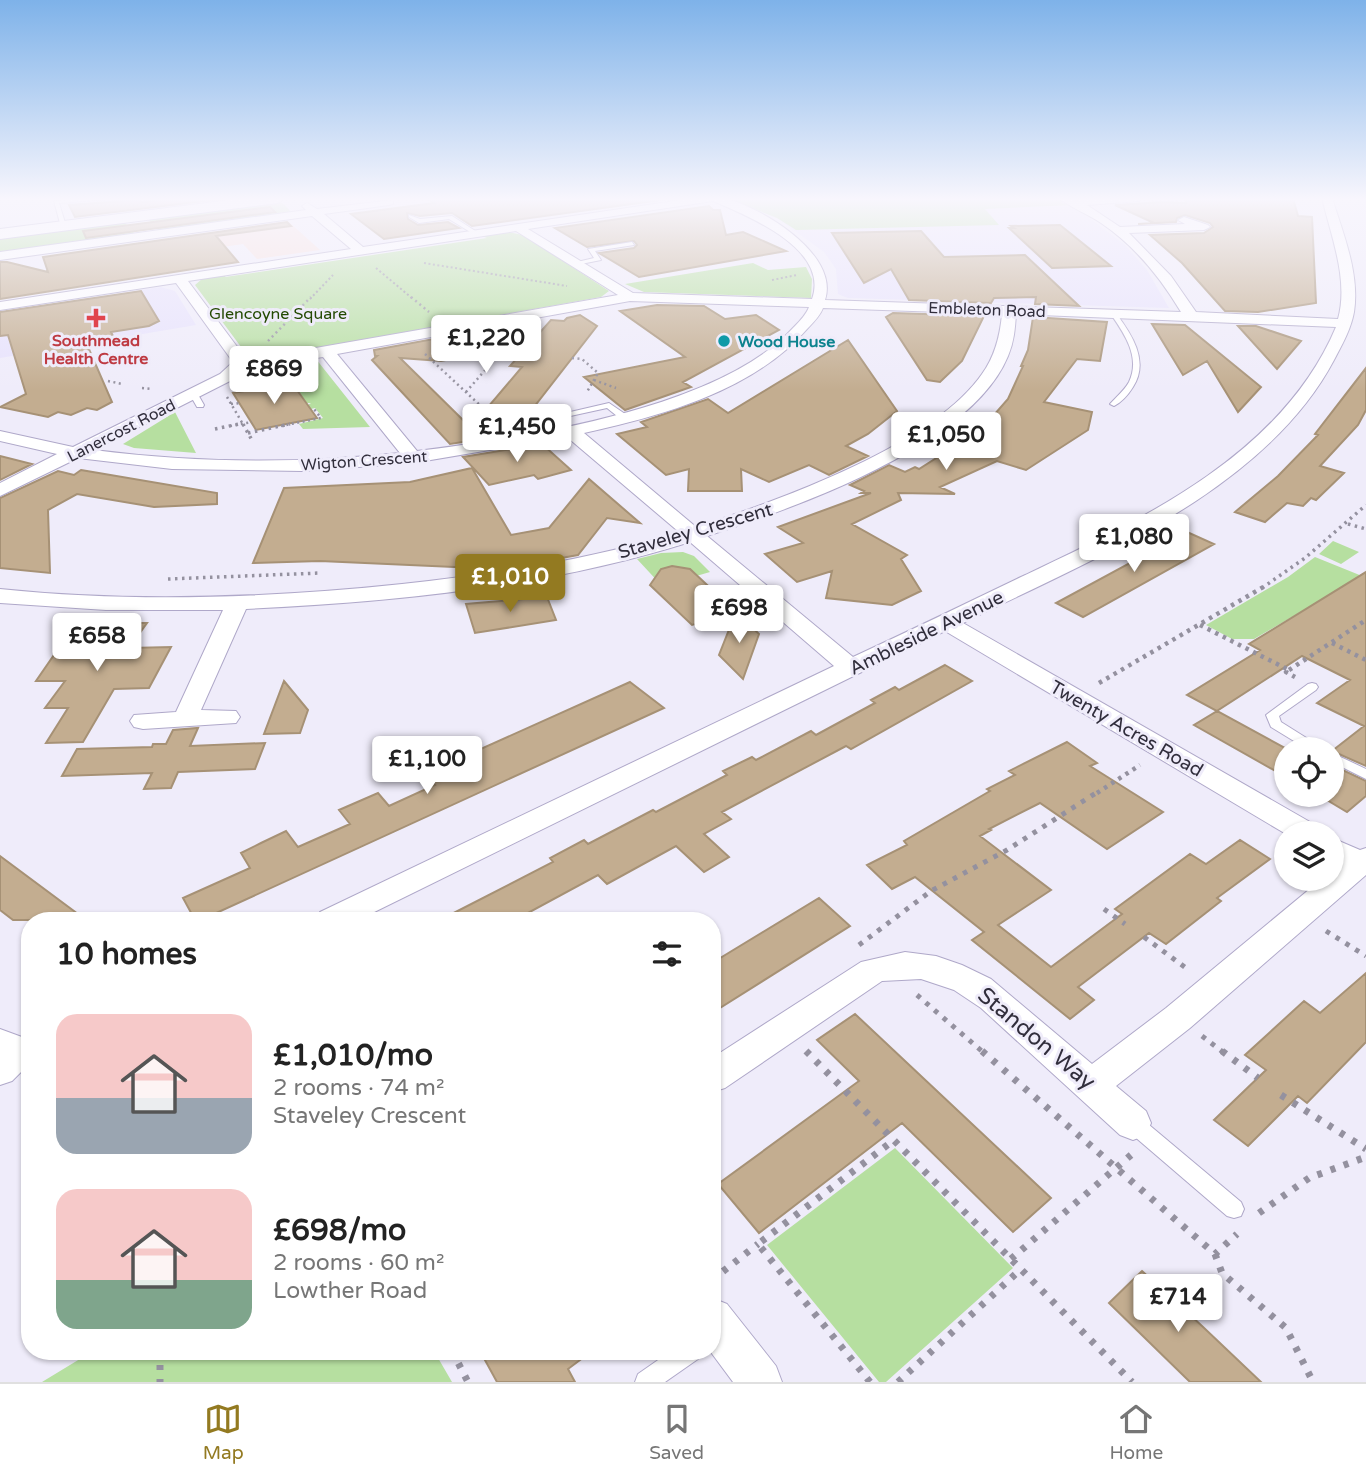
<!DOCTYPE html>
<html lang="en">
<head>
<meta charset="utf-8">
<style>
  :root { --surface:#fff; --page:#f2f2f2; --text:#222; --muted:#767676; --line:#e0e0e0; --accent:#937a21 }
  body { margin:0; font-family:"Varela Round",sans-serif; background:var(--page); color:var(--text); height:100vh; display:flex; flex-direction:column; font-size:26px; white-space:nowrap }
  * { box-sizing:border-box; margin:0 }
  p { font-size:23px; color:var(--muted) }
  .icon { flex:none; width:38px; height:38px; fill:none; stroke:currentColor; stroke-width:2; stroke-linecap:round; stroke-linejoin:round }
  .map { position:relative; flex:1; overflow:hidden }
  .drawer { position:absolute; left:21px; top:912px; width:700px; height:448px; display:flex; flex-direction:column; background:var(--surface); border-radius:28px; box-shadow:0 2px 5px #0004 }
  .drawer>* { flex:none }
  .tools { position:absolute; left:1274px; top:737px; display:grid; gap:14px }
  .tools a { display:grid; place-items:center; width:70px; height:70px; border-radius:50%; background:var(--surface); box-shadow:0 2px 5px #0004; font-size:35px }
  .price { position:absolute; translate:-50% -60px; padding:0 16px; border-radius:7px; background:#fff; color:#222; font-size:23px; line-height:46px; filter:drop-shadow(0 2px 4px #0008) }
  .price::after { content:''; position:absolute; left:50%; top:42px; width:21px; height:16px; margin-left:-10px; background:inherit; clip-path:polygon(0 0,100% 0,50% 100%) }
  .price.current { background:var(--accent); color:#fff }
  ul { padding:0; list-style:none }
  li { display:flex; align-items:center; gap:21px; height:175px; padding:0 35px }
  li span { display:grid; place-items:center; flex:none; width:196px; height:140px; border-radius:21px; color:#555 }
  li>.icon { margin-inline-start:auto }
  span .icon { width:84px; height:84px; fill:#fffc; stroke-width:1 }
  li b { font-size:30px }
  h2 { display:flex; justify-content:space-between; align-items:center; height:84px; padding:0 35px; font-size:30px }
  .menu { display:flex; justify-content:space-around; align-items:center; height:98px; border-top:2px solid var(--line); background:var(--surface); font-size:19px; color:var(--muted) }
  .menu a { display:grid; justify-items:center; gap:4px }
  .menu .current { color:var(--accent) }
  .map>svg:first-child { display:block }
  .commercial { fill:#f8ded9 }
  .built { fill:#e7e2fc }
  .green { fill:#b6dfa0 }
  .building { fill:#c3ad90; stroke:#a69175; stroke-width:2 }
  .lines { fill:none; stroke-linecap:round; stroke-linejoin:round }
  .lane-casing { stroke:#afa8c9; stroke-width:2 }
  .street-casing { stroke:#afa8c9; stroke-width:2 }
  .secondary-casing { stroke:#afa8c9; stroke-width:2 }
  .path-far5 { stroke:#94919f; stroke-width:2; stroke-dasharray:2 2.5; stroke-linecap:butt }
  .path-far4 { stroke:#94919f; stroke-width:2.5; stroke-dasharray:2 3.5; stroke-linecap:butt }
  .path-far3 { stroke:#94919f; stroke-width:3.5; stroke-dasharray:2.5 4.5; stroke-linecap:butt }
  .path-far2 { stroke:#94919f; stroke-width:4.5; stroke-dasharray:3.5 5; stroke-linecap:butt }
  .path-far1 { stroke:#94919f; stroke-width:5; stroke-dasharray:4.5 7; stroke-linecap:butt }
  .path { stroke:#94919f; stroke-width:7; stroke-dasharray:5 9; stroke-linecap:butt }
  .lane { fill:#fff; fill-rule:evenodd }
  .street { fill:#fff; fill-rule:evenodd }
  .secondary { fill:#fff; fill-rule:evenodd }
  .health-dot { fill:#e0444e; stroke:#efecfa; stroke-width:2.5 }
  .culture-dot { fill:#0f9aa8; stroke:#efecfa; stroke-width:2.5 }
  .labels { text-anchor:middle; stroke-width:6; stroke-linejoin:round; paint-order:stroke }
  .far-street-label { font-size:16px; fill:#312e3c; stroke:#efecfa }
  .far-park-label { font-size:16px; fill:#244a03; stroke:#efecfa }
  .far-health-label { font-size:16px; font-weight:bold; fill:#be3a42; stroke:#efecfa }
  .far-culture-label { font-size:16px; font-weight:bold; fill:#0d838f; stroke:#efecfa; text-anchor:start }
  .street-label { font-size:19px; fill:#312e3c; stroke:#efecfa }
  .near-street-label { font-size:23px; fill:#312e3c; stroke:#efecfa }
</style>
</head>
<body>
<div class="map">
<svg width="1366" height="1382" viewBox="0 0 1366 1382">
  <rect width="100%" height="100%" fill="#efecfa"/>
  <!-- commercial -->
  <path class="commercial" d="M289,222l31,28 -63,9 -14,-15 -131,19 -9,-15z"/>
  <!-- built -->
  <path class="built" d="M741,198h314l17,7 53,40 22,25 22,38 -321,-10 -10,-4 -2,-25 -12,-17 -47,-34 -42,-17z
    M161,287l14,4 21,34 -196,33v-47z"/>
  <!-- green -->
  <path class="green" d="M741,198h314l9,3 -3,2 11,2 -87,4 14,16 -203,5 -19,-12 -42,-17z
    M277,202l7,2 7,8 -133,18 -9,-10z
    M124,222l10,11 -134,19v-16z
    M508,232l15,3 86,56 -8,6 -341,61 -13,-3 -52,-70 7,-6 26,-6 -3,4 262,-39 -8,-3z
    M753,263l15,7 38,-3 6,12 -1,19 -167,-6 -19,-8z
    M316,359l54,68 -67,2 -4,-5 24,-6 -8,-10 -4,1 -3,-4 3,-2h-4l-8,-11 3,-1h-4l-6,-8 -35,5 -8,-14z
    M175,412l21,41 -62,-5 -11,-4z
    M1333,541l26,11 -18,12 -22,-10z
    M683,552l11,4 16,16 -48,14 -25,-27 24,-6z
    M1315,557l47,19 -108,63h-22l-26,-14 82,-48z
    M895,1148l118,120 -127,114h-7l-112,-137z
    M93,1351h341l18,31h-410z"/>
  <!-- building -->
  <path class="building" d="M126,198h13l3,4 35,-4h51l-153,19 -6,-12 53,-4z
    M426,198h239l3,1 -196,27 -20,-13 -32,3 -13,-3 1,6 10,6 30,-3 11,6 -75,11 -33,-25 83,-11z
    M1186,198h107l5,18 14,1 4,86 -58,9 -33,-1 -43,-48 -32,-28 54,-2 9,-6 -3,-4 -25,-8 -8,3 -1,4 -38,2 16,-1 -39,-18 47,-3 24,1z
    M709,206l4,4h7l6,25 17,-3 43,19 -147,26 -40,-24 35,-5 3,-3 -3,-4 -47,6 -32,-19z
    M270,207l5,5 -189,26 -3,-7z
    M287,222l4,4 -75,10 22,26 -238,37v-37h7l41,10 -5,-15z
    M1060,225l51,41 -59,2 -43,-40h5l-3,-2z
    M921,231l23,26 81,-2 54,51 -44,-2 1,-7 -42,1 -3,5 -82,-3 -18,-31 -27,14 -32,-50z
    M141,291l18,30 -10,5 -38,6 2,4 -28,4 27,62 -15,8 -10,-2 -16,7 -13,-3 -10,5 -48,-10 26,-13 -18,-59 -8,1v-24z
    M657,305l47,1 21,13 31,-4 23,15 -96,52 8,5 -66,23 -41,-33 101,-20 -65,-46z
    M893,313l91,3 -22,45 -22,21 -13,-2 -41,-63z
    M580,315l17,11 -67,86 -18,4 6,5 -11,5 8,8 -65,10 -78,-84 5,-4h-2l-1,-6 119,-22 22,18 -74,15 -41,-3 63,62 20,-7 39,-46 -12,-1 41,-46 13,1 3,-3z
    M1033,317l74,5 -7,39 -23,-2 -33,43 48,10 -4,18 -62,40 -29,-9 -57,26 15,7 -57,-1 3,7 -49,24 55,31 -6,4 20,32 -29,14 -66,-7 6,-27 -35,11 -32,-28 38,-11 -25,-16 93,-34h-10l3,-2 -14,-6 39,-20 16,7 10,-5 4,2 33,-21 3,1 39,-34 14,-16 15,-33h-2l7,-16z
    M1152,324l33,1 76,62 -23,25 -31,-51 -24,14z
    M1238,326h18l45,15 -24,28z
    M848,340l49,71 -29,23 -22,12 22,10 -39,19 -20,-10 -40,17 -28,-13 1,22h-54l1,-22 -23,6 -49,-41 30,-7 -6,-5 67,-23 20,14z
    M1366,368v42l-8,15 -38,41 24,7 -28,27 -5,-2 -8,8 -16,-3 -22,19 -30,-10 43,-36 40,-41 -3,-1z
    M292,383l25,35 -61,12 -23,-37z
    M542,444l29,26 -33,9 -4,-4 -45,10 -26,-28z
    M0,456l32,8 -32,16z
    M472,468l39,67 38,-7 40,-49 51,44 -33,-5 -29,37 -79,14 -179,-8 -67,2 31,-75 126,-6z
    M81,470l136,23v11l-63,3 -77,-13 -29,16 2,63 -50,-5v-70l58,-27 16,4z
    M1187,532l27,12 -131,73 -27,-14z
    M672,566l18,3 46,43 -44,13 -42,-40 11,-16z
    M1366,572v194l-34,-15 32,-25 -47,-23 33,-23 -48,-24 -85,55 70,38 -1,28 -92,-52 23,-14 -30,-16 73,-45 -11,-6z
    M547,597l9,23 -81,13 -9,-29z
    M736,612l23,22 -16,45 -24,-24z
    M81,623h66l-18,25 42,-1 -22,41 -35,1 -31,53 -37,1 22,-35h-23l20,-27h-29l38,-55 4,1z
    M945,665l27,16 -121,68 -5,-3 -124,66 9,7 -27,15 25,23 -25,15 -28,-26 -69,38 -9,-9 -83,45h-75l113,-58 -3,-4 34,-18 4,4 65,-34 3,2 71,-37 -4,-4 29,-14 4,3 55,-29 5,4 59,-32 -4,-3 24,-13 4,3z
    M284,681l24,29 -8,23 -36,1z
    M630,682l34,26 -463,212h-6l-12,-22 67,-30 -9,-15 20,-10 25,-12 12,16 52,-23 -11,-14 39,-17 11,13 46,-21 -10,-11z
    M198,728l-8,18 75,-3 -10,26 -77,3 -7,16 -27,1 8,-16 -90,3 15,-27 75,-2 1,-3h13l7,-14z
    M1067,742l30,21 -7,3 73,46 -56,37 -67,-46 -51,26 2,1 -11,6 71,54 -53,35 53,42 71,-53 -7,-5 75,-55 16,10 34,-24 30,19 -53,39 4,3 -55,43 -17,-11 -71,54 16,13 -24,19 -98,-79 12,-8 -69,-55 -23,12 -25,-24 40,-20 -3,-4 86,-50 -3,-2 28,-14 -6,-4z
    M1332,765l34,16v15l-19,16 -30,-18h15z
    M0,856l86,64h-73l-13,-10z
    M819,898l31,28 -138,87v-50z
    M1366,973v69l-59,61 -9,-7 -50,50 -34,-26 52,-50 -21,-15 59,-54 16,12z
    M855,1014l196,184 -38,34 -111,-109 -143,110 -41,-49 141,-103 -42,-41z
    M1142,1271l60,55 59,56h-71l-81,-79z
    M480,1351h112l-24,18 7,13h-78z"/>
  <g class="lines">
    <defs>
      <path id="lane" d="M100,198h22l-63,5 7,23 -5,1 -7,-26z
        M409,215l11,4 32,-3 28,18 -5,1 -26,-16 -30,4 -10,-6z
        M632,242l2,3 -39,6 6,9 -25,5 -3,-2 21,-5 -6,-9z
        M1111,312h4c16,21 35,49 18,75 -5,8 -11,15 -19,19l-4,-2c6,-7 14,-13 19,-22 12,-25 -5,-49 -19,-69z
        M190,391h6l8,14 -1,2h-6l-8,-14z
        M609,403l19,13v4h-6l-15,-12 -87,19 13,13 -4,3 -19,-17z
        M1312,683l4,1 2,3 -2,3 -37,26 2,6 43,27h-17l-36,-22 -5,-12 42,-31z
        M1332,753l34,16v10l-34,-17z
        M1135,1117l7,2 99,83 3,7 -3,7 -7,2 -7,-2 -99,-85 -2,-6 2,-6z
        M671,1351h30l-3,8 -33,23h-30l3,-8z"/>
      <path id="street" d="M695,198c9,0 19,-2 28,0 37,8 117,56 102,102l356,12c-21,-35 -46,-66 -80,-89 -13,-9 -30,-15 -42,-25h85l-5,3 -52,4 33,22 65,-3 -7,-4 6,-3 24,8 2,2 -6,3 -75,3 42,43 25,36 142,7c11,-39 -7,-83 -16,-121h10c11,35 28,76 22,114 -3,17 -12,33 -20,48 -70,132 -244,200 -371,263l354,203 4,7 -35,1 -341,-203 -587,289h-42l4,-8 514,-246 -144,-124c-142,45 -296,60 -444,67l-45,101 35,1 4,6 -4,6 -93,6 -9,-2 -4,-6 4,-6 42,-3 47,-102h-117l-106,-7v-14c134,14 269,9 402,-5 93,-10 188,-24 277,-52l-112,-95 -154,26 -110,8 -131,-2 -94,-11 -78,38v-13l57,-29 -57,-13v-10l73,16 147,-73 13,-12 -57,-79 -176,27v-8l351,-53 -39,-33 -312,44v-8l306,-42 -4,-4 5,-3 10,6 76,-9v4l-4,1 -65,9 39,33zM713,201c35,15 117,48 99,98l-179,-6 -105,-64zM516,231l102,64 -371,65 -59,-79zM630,301l179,6c-3,8 -10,15 -16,21 -74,81 -270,110 -376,123l-80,-97zM823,308l179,6c-2,22 -7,42 -20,60 -50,72 -204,127 -286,153l-112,-94c78,-17 169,-42 223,-104 6,-6 13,-13 16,-21zM1016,314l320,13c-54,129 -197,194 -315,250 -56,27 -112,54 -168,80l-146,-121c88,-28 264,-90 301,-180 6,-14 7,-27 8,-42zM323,357l77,96c-102,11 -205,10 -306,-3l138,-70 12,-11z
        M1332,838l28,12 6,-2v27l-176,153 -74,58 30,25 5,12 -5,12 -13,5 -13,-5 -139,-127 -27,-18 -33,-11 -39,2 -157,107 -13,4v-34l149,-96 44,-10 31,4 26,9 29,14 101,85 74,-56 157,-130h9v-7l7,-6 -7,-4z
        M0,1029l30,11v30l-5,-2 -13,13 -12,4z
        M712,1298l15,6 49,62 6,16h-49l-23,-31h2z"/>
      <path id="secondary" d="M246,198h40l-8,5 -278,36v-10z"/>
    </defs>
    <!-- lane casing -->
    <use href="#lane" class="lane-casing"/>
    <!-- street casing -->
    <use href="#street" class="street-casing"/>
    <!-- secondary casing -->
    <use href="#secondary" class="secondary-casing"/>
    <!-- path-far5 -->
    <path class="path-far5" d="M424,263l143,23
      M376,268l37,31
      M772,280l25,-5
      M310,299l23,-24"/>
    <!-- path-far4 -->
    <path class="path-far4" d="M411,297l18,15
      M268,341l43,-44
      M489,341l13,10
      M425,354l73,68
      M572,358l10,1 16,14 -11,19
      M594,380l22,8
      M108,381l14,3
      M142,388l10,1
      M466,392l48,-55
      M227,397l17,29
      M231,404l9,-1
      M230,426l22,-4
      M281,426l40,-8 -7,-9"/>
    <!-- path-far3 -->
    <path class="path-far3" d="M243,424l10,18
      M215,429l24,-5
      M248,433l42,-9
      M1348,524l18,5
      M168,579l152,-6
      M1262,588l43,-30 61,-53"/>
    <!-- path-far2 -->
    <path class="path-far2" d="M1200,625l89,45 -3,2 9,5
      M1332,643l34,17
      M1289,670l77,-50
      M1099,683l166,-97
      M1097,793l43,-28"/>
    <!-- path-far1 -->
    <path class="path-far1" d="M1104,909l21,15
      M1326,931l40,25
      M1144,937l46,34
      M859,945l72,-54 76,-41 92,-59
      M917,995l67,58
      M1202,1036l22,17"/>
    <!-- path -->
    <path class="path" d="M806,1051l326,331
      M982,1051l233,203 22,-20
      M1222,1051l36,27
      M1281,1095l85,54
      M1259,1213l50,-35 57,-21
      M1215,1254l7,19 64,55 27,54
      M1011,1259l120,-104
      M712,1280l46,-36
      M160,1351v31
      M452,1351l16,31
      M870,1382l-112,-138 136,-104
      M898,1382l123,-113"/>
    <!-- lane -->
    <use href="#lane" class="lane"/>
    <!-- street -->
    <use href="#street" class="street"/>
    <!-- secondary -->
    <use href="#secondary" class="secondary"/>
  </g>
  <!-- sky -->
  <linearGradient id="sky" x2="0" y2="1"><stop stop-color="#7eb2e9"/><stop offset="0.51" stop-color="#f8f6fd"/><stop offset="1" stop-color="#f8f6fd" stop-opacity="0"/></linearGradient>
  <rect width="1366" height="391" fill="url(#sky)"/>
  <!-- markers -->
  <path class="health-dot" d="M92.5 307.5h7v7h7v7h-7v7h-7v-7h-7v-7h7z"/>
  <circle class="culture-dot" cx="724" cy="341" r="7"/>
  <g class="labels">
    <!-- far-street labels -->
    <g class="far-street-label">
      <text transform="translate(987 309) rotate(2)" y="6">Embleton Road</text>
      <text transform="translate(121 430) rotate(-27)" y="6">Lanercost Road</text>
      <text transform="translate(364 460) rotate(-4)" y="6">Wigton Crescent</text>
    </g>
    <!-- far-park labels -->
    <g class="far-park-label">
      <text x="278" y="319">Glencoyne Square</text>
    </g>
    <!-- far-health labels -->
    <g class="far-health-label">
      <text x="96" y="346">Southmead<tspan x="96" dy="18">Health Centre</tspan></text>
    </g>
    <!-- far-culture labels -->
    <g class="far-culture-label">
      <text x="738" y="347">Wood House</text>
    </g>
    <!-- street labels -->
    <g class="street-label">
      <text transform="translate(695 530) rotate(-16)" y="7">Staveley Crescent</text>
      <text transform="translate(926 632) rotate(-26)" y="7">Ambleside Avenue</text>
      <text transform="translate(1127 728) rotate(30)" y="7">Twenty Acres Road</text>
    </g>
    <!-- near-street labels -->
    <g class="near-street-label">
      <text transform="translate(1037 1038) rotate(40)" y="8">Standon Way</text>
    </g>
  </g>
</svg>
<div class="tools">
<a><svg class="icon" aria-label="locate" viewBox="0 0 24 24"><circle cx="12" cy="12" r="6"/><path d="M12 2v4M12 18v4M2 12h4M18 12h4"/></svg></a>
<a><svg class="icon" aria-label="layers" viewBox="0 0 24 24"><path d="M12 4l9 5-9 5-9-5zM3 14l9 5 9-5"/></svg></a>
</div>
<b class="price" style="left:486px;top:375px">£1,220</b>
<b class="price" style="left:274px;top:406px">£869</b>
<b class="price" style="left:517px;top:464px">£1,450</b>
<b class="price" style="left:946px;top:472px">£1,050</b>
<b class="price" style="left:1134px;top:574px">£1,080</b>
<b class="price current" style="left:510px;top:614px">£1,010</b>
<b class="price" style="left:739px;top:645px">£698</b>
<b class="price" style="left:97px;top:673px">£658</b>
<b class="price" style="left:427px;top:796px">£1,100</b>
<b class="price" style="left:1178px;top:1334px">£714</b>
<section class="drawer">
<h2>10 homes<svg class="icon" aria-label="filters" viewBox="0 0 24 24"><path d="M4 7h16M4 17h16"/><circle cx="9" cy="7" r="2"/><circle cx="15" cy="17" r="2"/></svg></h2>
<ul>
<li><span style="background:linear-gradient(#f6c9c9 60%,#9aa5b1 0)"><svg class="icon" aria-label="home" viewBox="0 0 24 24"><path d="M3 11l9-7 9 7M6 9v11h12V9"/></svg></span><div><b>£1,010/mo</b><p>2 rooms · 74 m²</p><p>Staveley Crescent</p></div></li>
<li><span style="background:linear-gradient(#f6c9c9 65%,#7fa58c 0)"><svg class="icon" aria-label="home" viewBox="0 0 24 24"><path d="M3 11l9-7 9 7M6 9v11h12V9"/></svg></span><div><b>£698/mo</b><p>2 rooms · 60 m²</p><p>Lowther Road</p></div></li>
</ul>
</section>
</div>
<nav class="menu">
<a class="current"><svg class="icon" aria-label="map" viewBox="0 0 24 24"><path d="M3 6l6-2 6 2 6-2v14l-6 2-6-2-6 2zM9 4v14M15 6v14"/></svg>Map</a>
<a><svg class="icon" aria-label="saved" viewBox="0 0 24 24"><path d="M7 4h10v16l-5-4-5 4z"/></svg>Saved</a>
<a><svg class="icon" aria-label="home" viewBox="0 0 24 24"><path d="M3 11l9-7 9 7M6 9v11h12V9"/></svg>Home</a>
</nav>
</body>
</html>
